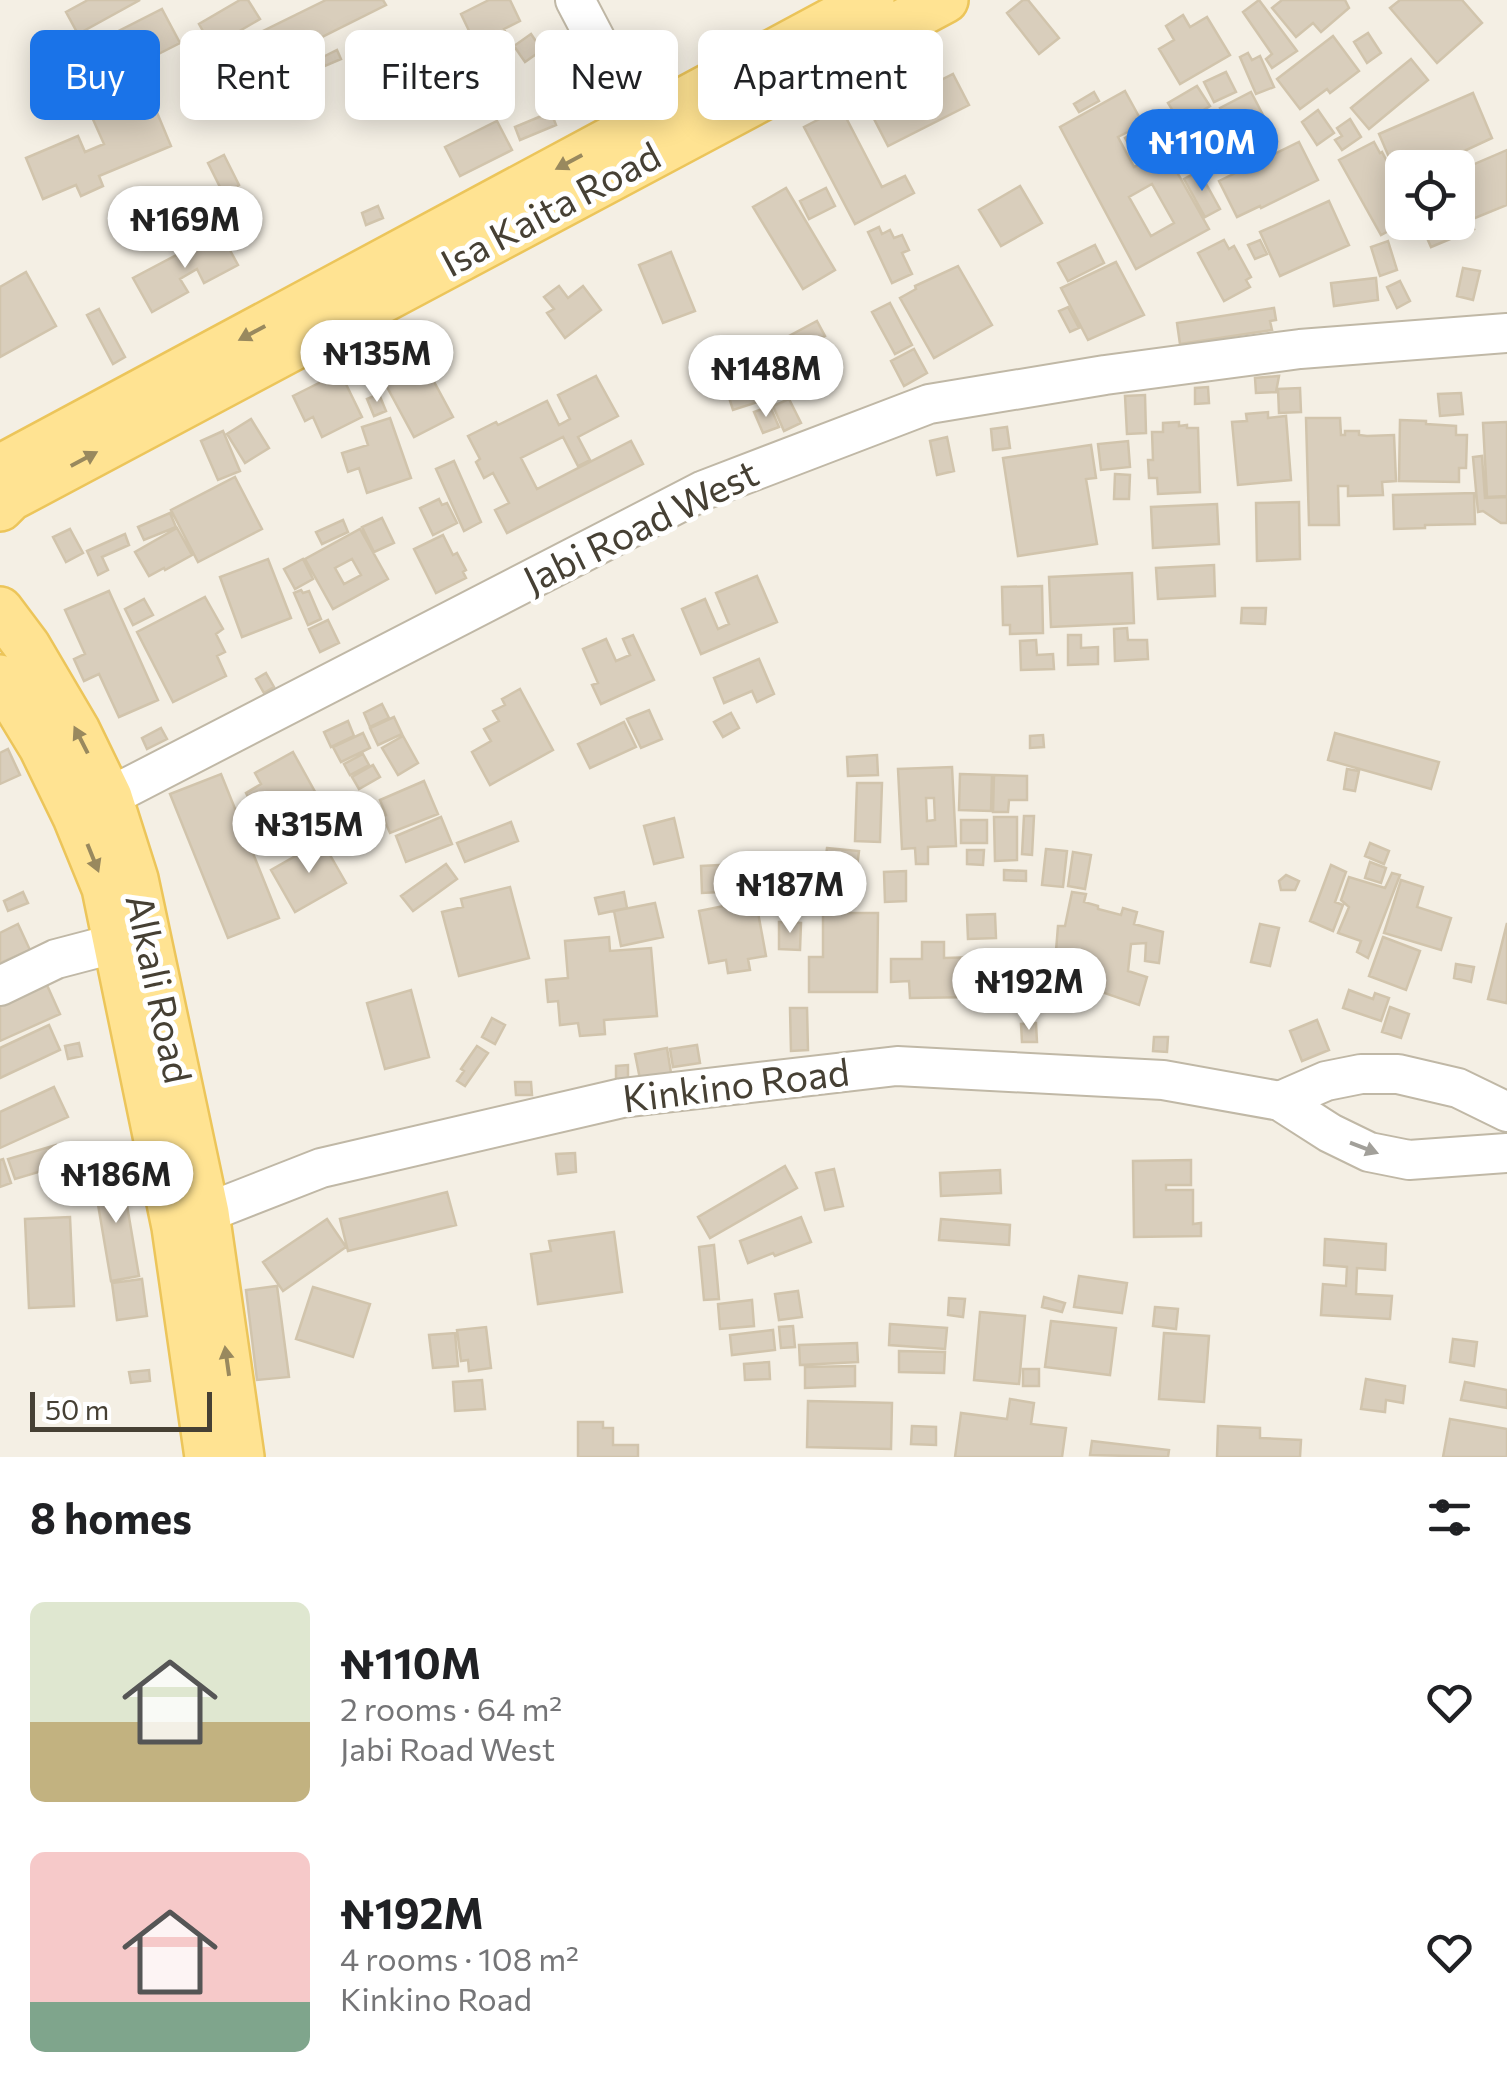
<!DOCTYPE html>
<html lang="en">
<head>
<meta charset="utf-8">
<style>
  :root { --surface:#fff; --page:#f2f2f2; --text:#202124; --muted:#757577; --accent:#1a73e8 }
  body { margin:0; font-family:Commissioner,sans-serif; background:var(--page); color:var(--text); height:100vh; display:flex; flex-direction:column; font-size:38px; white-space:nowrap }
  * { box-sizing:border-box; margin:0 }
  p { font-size:32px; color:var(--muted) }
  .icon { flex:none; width:55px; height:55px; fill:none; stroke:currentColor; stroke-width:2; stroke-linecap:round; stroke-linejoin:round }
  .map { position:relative; height:1457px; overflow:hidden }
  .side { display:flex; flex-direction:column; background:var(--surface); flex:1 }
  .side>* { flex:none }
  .hud { position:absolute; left:30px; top:30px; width:1000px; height:90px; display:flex; gap:20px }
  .buttons { position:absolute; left:1385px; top:150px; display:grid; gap:20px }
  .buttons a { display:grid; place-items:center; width:90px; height:90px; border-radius:15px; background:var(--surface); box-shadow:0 5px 25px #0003; font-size:50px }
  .scale { position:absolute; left:30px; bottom:25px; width:182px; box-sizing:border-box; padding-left:10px; border:5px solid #464034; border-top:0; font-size:28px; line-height:35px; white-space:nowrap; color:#464034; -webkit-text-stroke:8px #fff; paint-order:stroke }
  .price { position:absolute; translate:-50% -85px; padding:0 22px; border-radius:35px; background:#fff; color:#222; font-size:32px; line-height:65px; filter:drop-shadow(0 2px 5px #0008) }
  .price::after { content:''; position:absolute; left:50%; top:60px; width:30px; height:22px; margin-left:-15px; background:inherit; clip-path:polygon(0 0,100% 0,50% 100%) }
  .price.current { background:var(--accent); color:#fff }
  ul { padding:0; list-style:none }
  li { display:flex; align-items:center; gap:30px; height:250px; padding:0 30px }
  li span { display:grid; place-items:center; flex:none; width:280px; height:200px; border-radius:15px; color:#555 }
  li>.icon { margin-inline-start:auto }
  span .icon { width:120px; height:120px; fill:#fffc; stroke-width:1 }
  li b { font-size:42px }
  h2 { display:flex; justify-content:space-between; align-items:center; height:120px; padding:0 30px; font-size:42px }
  .chip { padding:0 35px; border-radius:15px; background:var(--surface); box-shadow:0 5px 25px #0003; font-size:35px; line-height:90px }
  .chip.current { background:var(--accent); color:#fff }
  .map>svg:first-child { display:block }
  .building { fill:#d9cebc; stroke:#d1c4ac; stroke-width:2.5; fill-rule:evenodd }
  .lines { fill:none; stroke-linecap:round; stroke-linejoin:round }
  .minor-casing { stroke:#c0b8a6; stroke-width:42 }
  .major-casing { stroke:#ecc55a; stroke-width:50 }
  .minor { stroke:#fff; stroke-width:38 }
  .major { stroke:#ffe392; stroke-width:45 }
  .oneway { fill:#99895e }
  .oneway2 { fill:#a2a09a }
  .labels { text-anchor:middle; stroke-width:10; stroke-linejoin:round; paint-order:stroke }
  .street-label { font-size:38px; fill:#464034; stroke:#fff }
</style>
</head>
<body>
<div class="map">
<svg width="1507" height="1457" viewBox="0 0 1507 1457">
  <rect width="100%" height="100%" fill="#f4efe4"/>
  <!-- building -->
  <path class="building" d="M88,0h52l-62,34 -12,-22z
    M240,0h8l12,19 -48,28 -13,-23z
    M326,0h57l3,5 -150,75 -14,-29z
    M489,0h21l10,21 -16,8 3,7 -16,9 -7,-13 -12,5 -11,-23z
    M1023,0h5l31,38 -20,16 -32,-41z
    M1259,0l38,51 -25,17 -6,-9 6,-5 -29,-42z
    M1282,0h63l4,8 -28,24 -8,-9 -17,14 -24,-29z
    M1400,0h62l20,23 -45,40 -47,-55z
    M162,9l18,34 -75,38 -18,-34z
    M1183,15l7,12 17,-10 23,38 -50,29 -21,-35 15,-9 -8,-14z
    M1368,33l13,20 -14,10 -13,-21z
    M531,34l11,16 -17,12 -11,-16z
    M1333,36l26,35 -29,22 -3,-4 -27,20 -23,-30z
    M337,50l4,9 -16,7 -4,-8z
    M1248,53l4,7 8,-4 14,31 -18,7 -16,-37z
    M1411,59l17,21 -59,49 -18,-21z
    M1226,72l10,20 -22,10 -10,-20z
    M953,74l16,31 -81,41 -16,-31z
    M1197,86l13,20 -29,18 -13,-21z
    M148,91l23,55 -72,30 4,10 -22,10 -5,-11 -33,14 -17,-41 52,-22 7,16 19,-8 -13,-29z
    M1125,91l18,33 -25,13 16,30 31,-16 44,78 -73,40 -76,-142zM1152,184l22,39 -23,13 -22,-39z
    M1094,92l5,9 -20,11 -5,-8z
    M1251,92l23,44 -32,16 -22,-44z
    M1473,93l19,45 -28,13 3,5 -26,12h-39l-1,17 -22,-51z
    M841,108l41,79 23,-11 9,17 -59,31 -51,-97z
    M1318,110l16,23 -17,12 -15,-23z
    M551,112l5,13 -36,15 -5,-13z
    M1217,112l19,45 -35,14 -18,-44z
    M1350,119l11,18 -19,13 -7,-10 7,-4 -5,-8z
    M497,121l15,29 -52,26 -15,-29z
    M1140,129l12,21 -15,9 -12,-21z
    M1299,142l19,38 -57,28 -1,-2 -23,11 -18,-36z
    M1374,142l6,11 2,-1 18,34 2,36h3l-24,13 -42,-75z
    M1507,150v55l-37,15 4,9 -43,18 -11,-25h38v-51z
    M224,155l15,30 -16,8 -15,-30z
    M1199,171l21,38 -15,8 -21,-38z
    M1020,186l22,37 -41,23 -22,-36z
    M786,188l49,82 -32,19 -50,-82z
    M826,188l9,18 -26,13 -9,-18z
    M1329,201l20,44 -69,31 -20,-44z
    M378,206l5,12 -17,7 -4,-12z
    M879,227l3,7 8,-4 4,8 8,-3 7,15 -7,3 10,21 -20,9 -24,-51z
    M220,232l18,33 -34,18 -7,-14 -17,10 8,13 -36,20 -19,-34z
    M1224,240l5,9 5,-3 17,31 -5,3 4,7 -26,14 -26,-48z
    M1260,240l7,14 -12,5 -7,-14z
    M1388,241l9,29 -17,6 -9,-29z
    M1095,245l9,18 -36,18 -10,-18z
    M671,252l24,59 -32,12 -24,-58z
    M1116,262l28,53 -56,25 -27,-52z
    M958,266l34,59 -58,33 -34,-60 16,-9 -1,-3z
    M1463,268l17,3 -7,29 -16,-4z
    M26,272l30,54 -56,31v-70z
    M1376,278l2,22 -44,6 -3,-23z
    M1400,281l10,20 -13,7 -10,-21z
    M559,286l9,12 15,-12 18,24 -36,28 -18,-25 7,-4 -10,-12z
    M890,303l22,42 -17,9 -23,-42z
    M1068,307l11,21 -9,4 -11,-21z
    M1274,308l2,12 -6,1 2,9 -92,14 -3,-21z
    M99,309l26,48 -12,7 -26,-49z
    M817,321l8,15 -4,2 7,13 -24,13 -15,-28z
    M789,341l15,46 -71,23 -10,-31 45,-15 -5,-15z
    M392,349l7,13 19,-10 35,65 -39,20 -42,-78z
    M914,349l13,24 -23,13 -13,-25z
    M596,376l22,40 -40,21 12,23 -12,6 -15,-29 -42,21 16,31 94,-48 12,23 -136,69 -12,-23 14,-7 -16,-30 -9,5 -8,-16 4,-3 -12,-23 28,-14 2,3 49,-24 12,24 11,-6 -12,-24z
    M1279,376l-3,16 -20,1 -1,-15z
    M343,378l19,39 -40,20 -9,-20 -8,4 -12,-25 34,-17 2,5z
    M1208,387l1,16 -14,1v-16z
    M1300,388l1,24 -22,1 -1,-24z
    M1461,393l2,21 -23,2 -2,-22z
    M379,394l7,17 -12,5 -7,-17z
    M1145,395l1,38 -19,1 -2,-38z
    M789,399l12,24 -17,8 -11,-25z
    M770,406l9,21 -16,6 -9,-21z
    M1268,412v6l18,-2 5,64 -53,5 -6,-63 15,-1 -1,-7z
    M390,418l21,60 -44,15 -8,-25 -11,4 -6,-19 26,-8 -6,-18z
    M1306,418h34l1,17h4v-4h14v4l8,1 27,-1 2,46 -14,1 1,13 -35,1v-10h-10l1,39h-30z
    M251,419l18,29 -24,15 -18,-29z
    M1400,420l26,1v3l30,2v9h11l-1,33h-7v14l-60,-1z
    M1179,422v4l8,-1v3h11l2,64 -42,2 -1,-16h-8l-1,-18h5l-1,-28h11v-9z
    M1507,422v74l-20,1 -4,-74z
    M1007,427l3,21 -17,2 -2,-21z
    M223,431l17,40 -22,9 -17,-39z
    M947,437l7,34 -17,4 -7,-34z
    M1128,441l2,26 -29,3 -3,-26z
    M1091,445l5,33 -10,1 11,65 -79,12 -15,-98z
    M1482,456l3,42 22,-1v26h-6l-18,-12 -5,1 -5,-55z
    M454,461l27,61 -17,9 -28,-62z
    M1115,474l15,1 -1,24h-15z
    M235,477l27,52 -64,33 -27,-52z
    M1474,493l1,31 -50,1v3l-31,1 -1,-34z
    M439,499l3,6 5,-2 10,20 -24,12 -13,-27z
    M1299,502l1,57 -43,2 -1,-58z
    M1217,504l2,40 -66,4 -2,-41z
    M170,513l6,14 -32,13 -6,-13z
    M382,518l12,25 -20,9 -12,-25z
    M343,520l5,12 -26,12 -6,-12z
    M177,528l15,27 -27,15 -1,-2 -15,8 -14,-24z
    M70,529l13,24 -17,9 -13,-25z
    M360,529l28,50 -55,30 -28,-50zM352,559l9,16 -17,9 -9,-16z
    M125,534l4,11 -27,12 6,13 -10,5 -11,-24z
    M443,535l10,20 4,-2 9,17 -3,2 3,6 -30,15 -22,-44z
    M268,559l23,59 -49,19 -22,-60z
    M303,559l10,20 -18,10 -11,-20z
    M1214,565l1,31 -57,3 -2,-31z
    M1132,573l2,50 -83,4 -2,-50z
    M757,576l20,46 -76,32 -19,-45 23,-10 13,30 11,-5 -13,-31z
    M1042,586l1,47 -33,1v-9h-7l-1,-38z
    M301,590l2,3 6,-2 12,28 -13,6 -14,-32z
    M109,591l49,109 -39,17 -20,-43 -15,7 -10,-22 11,-5 -20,-44z
    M205,597l18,32 -7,5 9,18 -8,4 9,20 -53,26 -36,-70z
    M144,599l9,16 -20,10 -8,-16z
    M1242,608h24l-1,16 -24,-1z
    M328,620l11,23 -19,9 -11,-23z
    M1127,628l1,12h19l1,19 -33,2 -1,-32z
    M633,635l21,45 -53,24 -9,-19 6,-2 -15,-34 23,-10 10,22 14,-6 -7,-16z
    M1068,635h13v13l17,-1v17l-30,1z
    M1036,640l1,15 16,-1 1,15 -33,1 -1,-29z
    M759,659l15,35 -17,8 -5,-11 -28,12 -10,-25z
    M266,673l8,14 -10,6 -8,-14z
    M520,689l33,61 -63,35 -18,-33 19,-11 -7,-12 15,-8 -6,-10 12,-6 -3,-6z
    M382,704l7,14 -19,9 -6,-14z
    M649,710l13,29 -21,9 -14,-29z
    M731,713l8,15 -16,9 -9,-15z
    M394,717l8,17 -24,11 -8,-17z
    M348,721l6,15 -23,11 -7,-15z
    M624,722l12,25 -46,21 -12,-24z
    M161,728l6,11 -20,10 -5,-11z
    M363,733l7,15 -29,14 -8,-15z
    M1335,733l104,29 -8,27 -103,-29z
    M1043,735l1,12 -14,1v-12z
    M403,736l15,27 -20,12 -16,-27z
    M8,749l12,26 -20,9v-31z
    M293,752l36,65 -53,30 -30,-54 15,-9 -6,-11z
    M363,754l6,11 -19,10 -6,-11z
    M877,755l1,20 -30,1 -1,-19z
    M373,765l7,12 -21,12 -7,-12z
    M952,767l4,79 -28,1v17h-12l-1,-16 -13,1 -4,-80zM926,798h8l1,22 -8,1z
    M1347,769l12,2 -4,20 -11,-2z
    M221,774l58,144 -51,20 -58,-144z
    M960,774l32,1 -1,36 -32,-1z
    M994,775l33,1v24h-18l-1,12h-15z
    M424,781l14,33 -48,19 -7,-16 3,-2 -6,-15z
    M857,783h25l-2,59 -25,-1z
    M1024,816h10l-2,39 -10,-1z
    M441,817l11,27 -46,18 -10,-26z
    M994,817h23v43l-22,1z
    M674,818l9,39 -29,7 -10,-38z
    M961,820h26v23h-26z
    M511,822l7,19 -53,21 -8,-19z
    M322,841l24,42 -51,29 -24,-42z
    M1370,843l19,8 -5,13 -19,-8z
    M827,848l32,3 -5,41 -32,-4z
    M1046,849l21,2 -4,36 -21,-2z
    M967,850h17l-1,15 -16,-1z
    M1073,852l18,3 -6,34 -17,-3z
    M809,860l2,52 -44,1 -1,-11 -12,1 -1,-41z
    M1370,862l16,6 -5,15 -16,-5z
    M446,864l11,15 -44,32 -12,-15z
    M739,864l1,27 -38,2 -1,-27z
    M1331,865l15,7 -11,30 8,3 -10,26 -23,-10z
    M1004,870l22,1v10l-22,-1z
    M906,871v30l-21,1 -1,-30z
    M1392,873l8,2 -32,83 -11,-6 4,-11 -23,-8 11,-26 -8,-7 8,-23 36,11z
    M1286,875l13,6 -4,9h-14l-2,-9z
    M1401,880l22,7 -6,20 34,11 -10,32 -57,-17z
    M510,887l19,71 -70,18 -17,-64 21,-5 -2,-8z
    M23,892l5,11 -20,8 -4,-10z
    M624,892l3,16 -28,6 -4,-16z
    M1072,892l14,2 -2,8 14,4v3l23,6 2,-7 14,4 -3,12 29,8 -4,31 -14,-2 1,-18 -15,1 -3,27 19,6 -8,28 -75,-26 2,-13 -9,-2 3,-11 -4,-2 2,-25h7z
    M751,896l2,12 4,-1 9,49 -18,3 2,11 -22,3 -2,-13 -17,3 -10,-52 30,-6 -1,-4z
    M655,903l8,34 -42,9 -7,-35z
    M823,913h55l-1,79h-68v-35h14z
    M995,914l1,24 -28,1 -1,-24z
    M779,922l22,1 -1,27 -21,-1z
    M1507,923v77l-1,3 -18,-4z
    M18,924l12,26 -30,13v-30z
    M1260,924l19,4 -9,38 -19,-4z
    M609,937l1,14 41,-3 6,68 -53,4 1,14 -25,2 -2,-13 -18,2 -2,-24 -10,1 -2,-22 22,-2 -3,-37z
    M1383,937l37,14 -14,39 -37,-14z
    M922,942h22v16l33,-1v40l-67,1 -1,-17 -18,1v-23h31z
    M1456,964l18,3 -3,15 -17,-4z
    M1023,972l17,2 -4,30 -17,-2z
    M46,983l14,31 -60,27v-37z
    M411,990l18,67 -44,12 -18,-66z
    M1349,990l24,9 2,-6 14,5 -8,23 -38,-13z
    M1390,1007l19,7 -8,24 -19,-6z
    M790,1008h17l1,42 -17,1z
    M492,1018l13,7 -10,19 -13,-7z
    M1317,1020l12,30 -27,11 -12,-30z
    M1036,1023l1,19h-15l-1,-18z
    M49,1025l11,25 -60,28v-30z
    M1154,1037h14l-1,15 -14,-1z
    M79,1043l3,13 -14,3 -3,-13z
    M697,1045l3,18 -27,4 -3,-18z
    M477,1046l11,7 -23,33 -8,-5 7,-10 -3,-2z
    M667,1048l4,25 -31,6 -5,-25z
    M628,1065v14h-12v-13z
    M515,1082h16l1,13h-16z
    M54,1087l14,30 -68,31v-36z
    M56,1145l6,20 -47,14 -7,-20z
    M575,1153l1,19 -18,2 -2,-20z
    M3,1159l8,24 -11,4v-27z
    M1191,1160v25h-25v5h27v34l8,-1v13l-67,1 -1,-76z
    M785,1166l12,22 -87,50 -12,-21z
    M834,1169l9,37 -18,4 -9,-37z
    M121,1170l18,106 -28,5 -18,-106z
    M1000,1170l1,23 -60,3 -1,-23z
    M447,1192l9,33 -108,26 -8,-32z
    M70,1217l4,89 -45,2 -4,-89z
    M801,1217l10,25 -36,14 -2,-3 -25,10 -8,-22z
    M327,1219l19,28 -63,44 -20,-29z
    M941,1219l69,6 -1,20 -70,-5z
    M614,1232l8,60 -84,12 -7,-50 20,-3 -2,-10z
    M1325,1239l61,5 -1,26 -28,-2 -1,26 36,2 -2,23 -69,-4 2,-31 23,2 1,-19 -23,-2z
    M714,1245l5,54 -15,1 -5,-53z
    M1079,1276l48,7 -5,30 -48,-6z
    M142,1279l5,37 -30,4 -5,-37z
    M277,1286l12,91 -32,3 -11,-90z
    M313,1287l57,17 -17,53 -57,-18z
    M798,1291l4,26 -23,3 -4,-26z
    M1044,1297l21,6 -3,9 -20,-5z
    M949,1298l16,1 -2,18 -15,-2z
    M752,1300l2,26 -34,3 -2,-25z
    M1155,1307l23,2 -2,20 -23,-3z
    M980,1312l45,4 -6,68 -45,-4z
    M1051,1321l65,7 -6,47 -65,-8z
    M890,1324l57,4 -2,21 -56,-4z
    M793,1326l2,21 -14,1 -2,-21z
    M486,1327l5,41 -22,3 -1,-11 -7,1 -4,-31z
    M773,1330l2,20 -43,5 -2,-20z
    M455,1333l3,33 -25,2 -4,-33z
    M1164,1333l45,3 -5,66 -45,-3z
    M1453,1339l24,3 -3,24 -24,-4z
    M857,1343l1,19 -58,3 -1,-20z
    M899,1351l46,1 -1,21 -45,-1z
    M769,1362l1,17 -25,1 -1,-16z
    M855,1366v20l-50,2v-21z
    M1023,1369h16v17h-16z
    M149,1370l1,11 -19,2 -2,-11z
    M1366,1379l39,7 -2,17 -17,-3 -1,12 -24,-3z
    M482,1380l3,29 -30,2 -2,-29z
    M1465,1382l42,8v18l-46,-8z
    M1010,1399l24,4 -3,21 35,4 -4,29h-107l6,-44 46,6z
    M808,1401l84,2 -1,46 -84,-2z
    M1450,1419l57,10v28h-64z
    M578,1422h25v6h10v17h25v12h-60z
    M912,1426l24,1v18l-25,-1z
    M1218,1426l42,2v10l41,2 -1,17h-83z
    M1092,1441l77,9 -1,7 -78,-2z"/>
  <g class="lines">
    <defs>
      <path id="minor" d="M575,0l65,124
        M109,797l595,-307 225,-86 176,-29 195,-26 207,-16
        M0,986l56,-27 61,-16
        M1280,1101l46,-20 35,-7h37l60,14 49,24
        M206,1213l115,-45 301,-70 275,-32 266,14 117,21 50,32 39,19 40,8 98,-7"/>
      <path id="major" d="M0,468l871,-468
        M0,508l10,-10 935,-498
        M0,610l27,36 50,85 32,66 26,82 71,334 35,244
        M0,678l42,69 34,70 29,71 70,339 33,230"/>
    </defs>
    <!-- minor casing -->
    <use href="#minor" class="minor-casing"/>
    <!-- major casing -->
    <use href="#major" class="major-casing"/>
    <!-- minor -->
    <use href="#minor" class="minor"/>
    <!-- major -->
    <use href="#major" class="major"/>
  </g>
  <!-- one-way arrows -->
  <defs><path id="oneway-solid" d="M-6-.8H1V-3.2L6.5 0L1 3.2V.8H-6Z" transform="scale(2.5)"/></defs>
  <g class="oneway">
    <use href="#oneway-solid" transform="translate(569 162) rotate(152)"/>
    <use href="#oneway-solid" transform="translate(252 333) rotate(152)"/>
    <use href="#oneway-solid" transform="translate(84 459) rotate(-28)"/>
    <use href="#oneway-solid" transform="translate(81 740) rotate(-117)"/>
    <use href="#oneway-solid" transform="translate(93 858) rotate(68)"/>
    <use href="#oneway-solid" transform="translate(227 1361) rotate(-98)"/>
  </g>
  <use class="oneway2" href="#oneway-solid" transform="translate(1364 1148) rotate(21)"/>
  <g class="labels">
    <!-- street labels -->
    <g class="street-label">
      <text transform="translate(551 210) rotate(-28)" y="13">Isa Kaita Road</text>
      <text transform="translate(641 527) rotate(-26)" y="13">Jabi Road West</text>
      <text transform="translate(158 989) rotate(78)" y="13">Alkali Road</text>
      <text transform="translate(736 1086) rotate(-7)" y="13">Kinkino Road</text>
    </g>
  </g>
</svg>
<div class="buttons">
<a><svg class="icon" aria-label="locate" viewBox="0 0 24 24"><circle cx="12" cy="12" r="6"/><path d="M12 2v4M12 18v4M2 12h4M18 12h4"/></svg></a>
</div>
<div class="scale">50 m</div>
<b class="price current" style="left:1202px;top:194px">₦110M</b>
<b class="price" style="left:185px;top:271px">₦169M</b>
<b class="price" style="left:377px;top:405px">₦135M</b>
<b class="price" style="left:766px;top:420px">₦148M</b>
<b class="price" style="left:309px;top:876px">₦315M</b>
<b class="price" style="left:790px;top:936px">₦187M</b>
<b class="price" style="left:1029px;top:1033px">₦192M</b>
<b class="price" style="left:116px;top:1226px">₦186M</b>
<div class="hud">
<a class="chip current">Buy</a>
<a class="chip">Rent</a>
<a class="chip">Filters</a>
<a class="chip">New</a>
<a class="chip">Apartment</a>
</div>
</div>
<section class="side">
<h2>8 homes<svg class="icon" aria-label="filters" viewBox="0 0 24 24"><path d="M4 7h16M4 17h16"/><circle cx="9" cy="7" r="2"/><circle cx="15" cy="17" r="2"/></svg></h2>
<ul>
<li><span style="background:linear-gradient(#dfe7d0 60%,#c2b280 0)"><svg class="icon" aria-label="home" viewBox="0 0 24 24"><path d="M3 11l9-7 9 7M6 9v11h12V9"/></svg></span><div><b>₦110M</b><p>2 rooms · 64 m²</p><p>Jabi Road West</p></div><svg class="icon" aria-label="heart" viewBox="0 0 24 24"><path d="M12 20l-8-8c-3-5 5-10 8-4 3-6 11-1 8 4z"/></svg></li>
<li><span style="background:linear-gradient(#f6c9c9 75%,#7fa58c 0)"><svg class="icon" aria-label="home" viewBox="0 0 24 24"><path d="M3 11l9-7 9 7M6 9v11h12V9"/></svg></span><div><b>₦192M</b><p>4 rooms · 108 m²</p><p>Kinkino Road</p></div><svg class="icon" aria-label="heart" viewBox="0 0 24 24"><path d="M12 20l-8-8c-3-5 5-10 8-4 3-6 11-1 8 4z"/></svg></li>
</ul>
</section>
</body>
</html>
